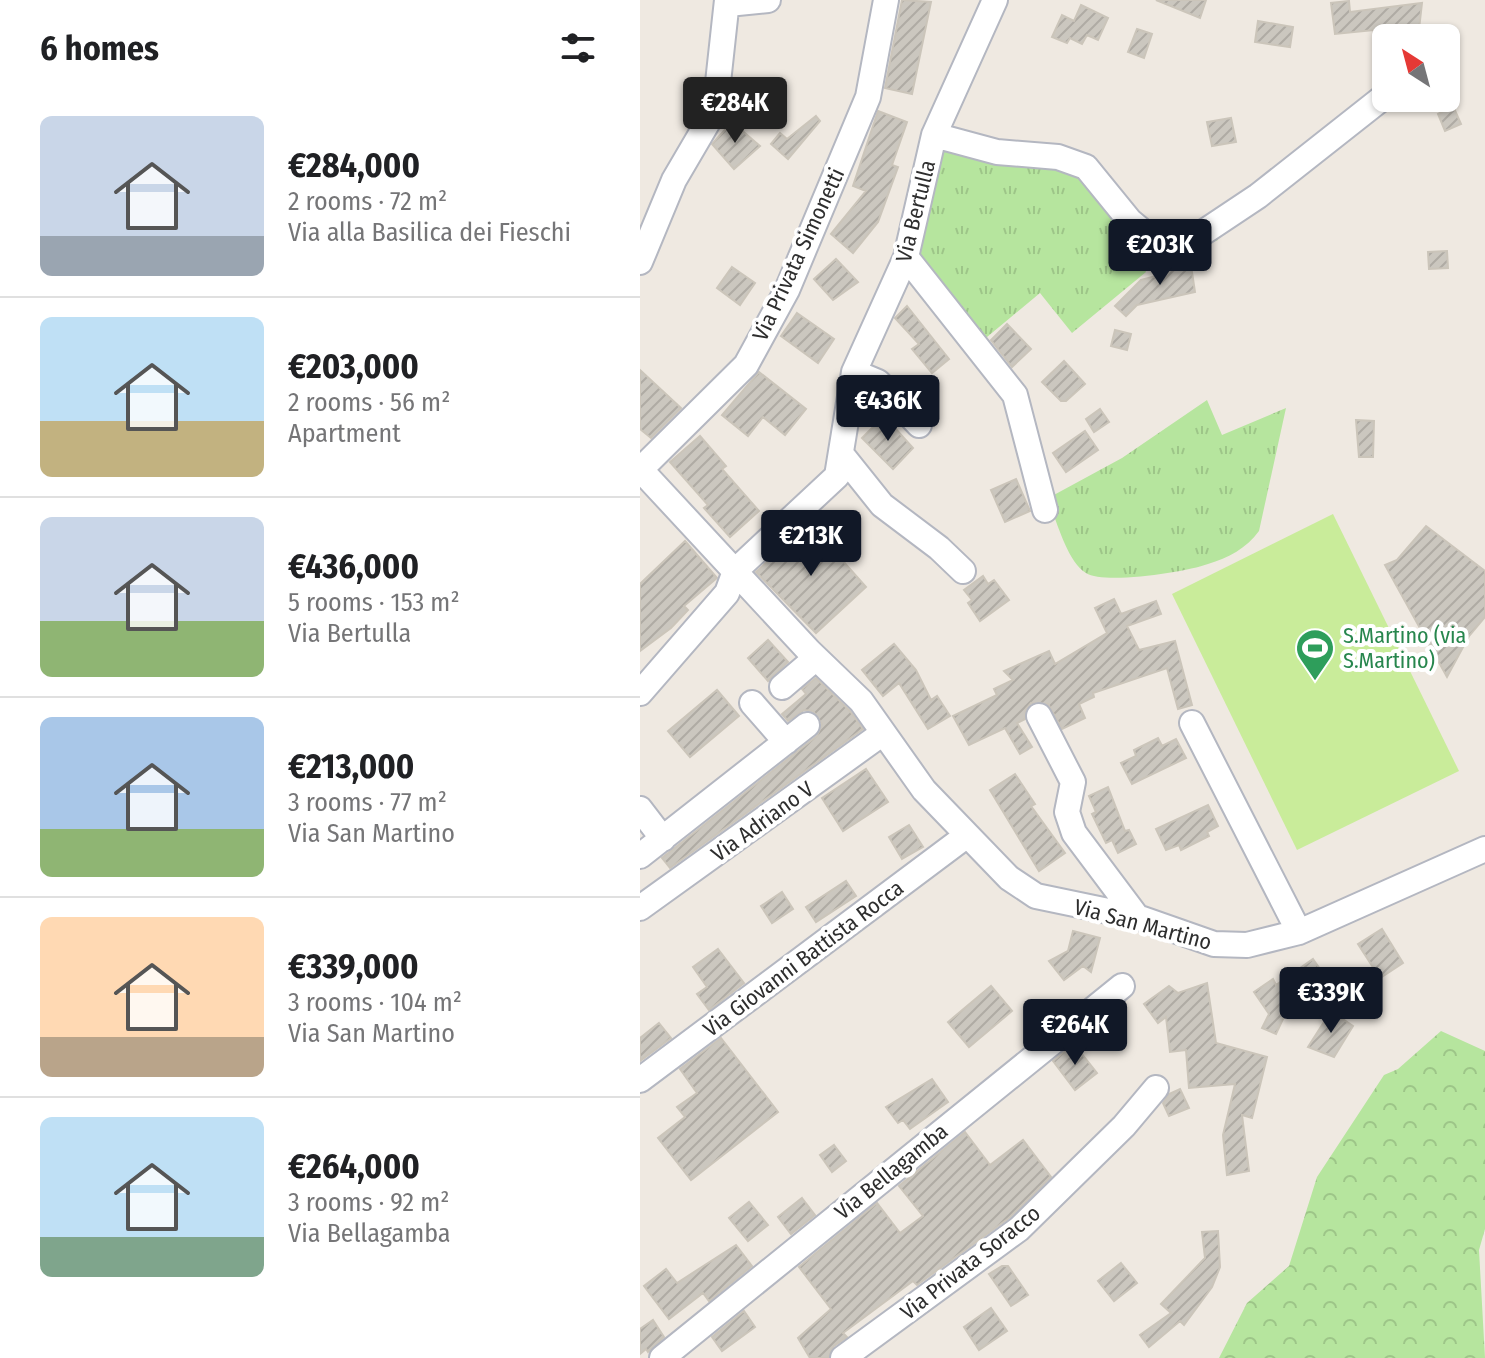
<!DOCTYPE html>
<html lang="en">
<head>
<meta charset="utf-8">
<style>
  :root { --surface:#fff; --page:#f6f6f6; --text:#202124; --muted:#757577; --line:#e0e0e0; --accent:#111827 }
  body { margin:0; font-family:"Fira Sans Condensed",sans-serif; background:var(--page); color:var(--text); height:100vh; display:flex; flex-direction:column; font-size:30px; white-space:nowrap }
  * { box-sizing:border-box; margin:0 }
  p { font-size:26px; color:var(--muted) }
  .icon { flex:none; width:44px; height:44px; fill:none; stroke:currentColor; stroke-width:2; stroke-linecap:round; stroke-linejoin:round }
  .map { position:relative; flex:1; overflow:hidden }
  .details { display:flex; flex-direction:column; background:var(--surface); width:640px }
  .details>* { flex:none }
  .needle { width:52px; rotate:324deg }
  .tools { position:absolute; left:732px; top:24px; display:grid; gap:16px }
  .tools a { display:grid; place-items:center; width:88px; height:88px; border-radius:12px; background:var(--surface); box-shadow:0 2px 6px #0004; font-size:40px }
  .price { position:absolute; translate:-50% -68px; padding:0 18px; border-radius:8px; background:var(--accent); color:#fff; font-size:26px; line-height:52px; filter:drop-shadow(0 2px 4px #0008) }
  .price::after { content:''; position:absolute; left:50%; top:48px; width:24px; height:18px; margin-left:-12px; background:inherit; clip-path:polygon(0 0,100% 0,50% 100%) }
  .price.selected { background:#222; color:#fff }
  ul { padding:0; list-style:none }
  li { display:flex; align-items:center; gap:24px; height:200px; padding:0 40px }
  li+li { border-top:2px solid var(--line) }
  li span { display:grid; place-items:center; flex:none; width:224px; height:160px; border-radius:12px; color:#555 }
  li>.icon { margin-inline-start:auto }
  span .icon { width:96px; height:96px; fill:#fffc; stroke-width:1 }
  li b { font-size:34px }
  h2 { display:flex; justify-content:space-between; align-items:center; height:96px; padding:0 40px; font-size:34px }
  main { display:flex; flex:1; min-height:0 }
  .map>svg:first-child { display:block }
  .grass { fill:url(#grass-tufts) }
  .forest { fill:url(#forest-crowns) }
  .pitch { fill:#c9ec9a }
  .building { fill:url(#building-hatch); stroke:#cbc5ba; stroke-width:2 }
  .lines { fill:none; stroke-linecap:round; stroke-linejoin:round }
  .minor-casing { stroke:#b4b7c1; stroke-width:28 }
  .minor { stroke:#fff; stroke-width:24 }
  .labels { text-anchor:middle; stroke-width:8; stroke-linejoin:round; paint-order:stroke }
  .street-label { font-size:22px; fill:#2e2e2e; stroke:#fff }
  .leisure-label { font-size:22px; fill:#27864d; stroke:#fff; text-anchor:start }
</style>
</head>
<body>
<main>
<section class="details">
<h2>6 homes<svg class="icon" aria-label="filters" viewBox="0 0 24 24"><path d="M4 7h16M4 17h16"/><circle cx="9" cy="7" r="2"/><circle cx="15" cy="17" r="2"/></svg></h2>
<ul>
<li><span style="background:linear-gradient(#c9d6e8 75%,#9aa5b1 0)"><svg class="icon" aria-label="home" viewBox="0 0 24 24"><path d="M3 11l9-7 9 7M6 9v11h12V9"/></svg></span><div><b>€284,000</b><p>2 rooms · 72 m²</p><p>Via alla Basilica dei Fieschi</p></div></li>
<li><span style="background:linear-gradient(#bfe0f5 65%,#c2b280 0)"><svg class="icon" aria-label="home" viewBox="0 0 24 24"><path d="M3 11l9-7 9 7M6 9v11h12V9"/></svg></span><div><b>€203,000</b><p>2 rooms · 56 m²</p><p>Apartment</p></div></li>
<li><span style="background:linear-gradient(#c9d6e8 65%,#8fb573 0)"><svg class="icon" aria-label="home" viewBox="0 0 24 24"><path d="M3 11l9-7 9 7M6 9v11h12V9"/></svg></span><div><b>€436,000</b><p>5 rooms · 153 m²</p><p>Via Bertulla</p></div></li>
<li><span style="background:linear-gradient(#a9c7e8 70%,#8fb573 0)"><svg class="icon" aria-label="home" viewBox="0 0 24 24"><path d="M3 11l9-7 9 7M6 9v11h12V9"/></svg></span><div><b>€213,000</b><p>3 rooms · 77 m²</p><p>Via San Martino</p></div></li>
<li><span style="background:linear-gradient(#ffd9b3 75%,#b9a48a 0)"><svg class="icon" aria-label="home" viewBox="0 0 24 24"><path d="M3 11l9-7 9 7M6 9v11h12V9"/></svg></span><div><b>€339,000</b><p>3 rooms · 104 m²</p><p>Via San Martino</p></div></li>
<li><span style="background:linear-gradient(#bfe0f5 75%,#7fa58c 0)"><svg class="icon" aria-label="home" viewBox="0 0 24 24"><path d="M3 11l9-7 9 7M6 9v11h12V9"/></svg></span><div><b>€264,000</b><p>3 rooms · 92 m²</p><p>Via Bellagamba</p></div></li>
</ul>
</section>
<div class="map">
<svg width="845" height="1358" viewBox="0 0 845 1358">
  <defs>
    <pattern id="grass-tufts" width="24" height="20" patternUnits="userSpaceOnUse" patternTransform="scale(2)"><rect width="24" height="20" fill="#b6e59e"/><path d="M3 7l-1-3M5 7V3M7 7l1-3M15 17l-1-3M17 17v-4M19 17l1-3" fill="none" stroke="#9dc588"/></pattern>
    <pattern id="forest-crowns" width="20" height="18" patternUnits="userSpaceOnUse" patternTransform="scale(2)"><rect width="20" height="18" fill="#b6e59e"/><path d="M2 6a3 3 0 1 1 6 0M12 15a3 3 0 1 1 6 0" fill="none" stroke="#9dc588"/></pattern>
    <pattern id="building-hatch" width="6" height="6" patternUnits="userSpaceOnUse" patternTransform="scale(2)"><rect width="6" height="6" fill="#cbc7bf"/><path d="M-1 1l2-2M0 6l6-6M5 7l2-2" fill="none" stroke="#afaba4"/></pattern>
  </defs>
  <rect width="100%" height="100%" fill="#efe9e1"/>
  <!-- grass -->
  <path class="grass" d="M304,148l125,17 78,75 68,-8 3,8 -54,23 -11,-12 -12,8 5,13 -74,61 -32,-40 -59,49 -62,-89z
    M567,400l15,35 64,-27 -27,123c-12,17 -31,27 -51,33 -22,8 -104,21 -122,9 -19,-12 -28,-49 -37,-70l3,-7 70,-38z"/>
  <!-- forest -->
  <path class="forest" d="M801,1031l44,20v178l-6,21 6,108h-266l28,-55 42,-37 28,-89 67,-102 14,-6z"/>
  <!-- pitch -->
  <path class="pitch" d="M693,514l126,257 -162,79 -125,-256z"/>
  <!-- building -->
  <path class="building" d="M262,0l29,2 -19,92 -27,-6z
    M516,0h50l-6,18z
    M709,1l1,11 72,-9 -4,35h-43l-1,-8 -39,4 -4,-31z
    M441,5l27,13 -10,22 -11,-5 -5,9 -12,-6 -3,5 -15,-6 10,-22 12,6z
    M618,21l35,6 -3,20 -35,-5z
    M497,29l15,5 -8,24 -16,-6z
    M813,106l8,18 -16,7 -7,-17z
    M238,111l29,11 -15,43 6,2 -20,55 -25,31 -22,-19 35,-43 -13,-5z
    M176,116l4,5 -32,38 -17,-15 9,-11 7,6z
    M591,118l5,24 -24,4 -5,-24z
    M92,122l28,24 -26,23 -22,-25z
    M807,251l1,17 -19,1 -1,-17z
    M196,259l22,23 -25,18 -19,-21z
    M550,259l5,33 -58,13 -11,11 -11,-10 26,-26 27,-7 -2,-8z
    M92,267l23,16 -15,22 -23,-17z
    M267,306l42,53 -17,14 -20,-24 7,-5 -24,-26z
    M157,313l37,26 -16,24 -37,-27z
    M367,324l24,25 -19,18 -21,-27z
    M475,330l16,4 -4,16 -16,-4z
    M424,361l21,23 -19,17h-5l-19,-19z
    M0,370l41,38 -30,30 -11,-9z
    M119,372l47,37 -21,26 -22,-18 -15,19 -26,-21z
    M460,409l9,13 -15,10 -8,-13z
    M244,416l29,32 -20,21 -31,-31z
    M716,420l18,1 -1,36h-14z
    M445,431l13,19 -32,22 -13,-19z
    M60,436l26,30 -4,3 37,42 -29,26 -26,-29 4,-3 -38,-43z
    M376,479l14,32 -25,11 -14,-32z
    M169,523l57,64 -50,46 -60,-61z
    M786,526l59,45v46l-16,19 -22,41 -62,-112 12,-5z
    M45,541l32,37 -33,28 4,4 -17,18 -31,23v-67z
    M343,576l5,8 6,-4 15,20 -29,21 -12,-18 4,-3 -8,-10z
    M474,599l7,15 35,-13 5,13 -34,12 12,24 36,-9 17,64 -14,4 -11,-41 -74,25 1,4 -15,7 6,14 -23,11 -14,-25 -17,-1 -5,6 -1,10 -8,4 15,24 -12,7 -15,-26 -36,17 -16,-29 44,-21 -3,-6 19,-9 -9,-9 45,-20 6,13 52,-31 -12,-25z
    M128,640l20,22 -20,19 -20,-23z
    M254,644l22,26 15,30 6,-4 13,20 -22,13 -29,-46 -16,13 -21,-26z
    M176,678l34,33 13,18 -193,139 -8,-10 155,-122 5,-12 -9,-13 -9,-1 -16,11 -6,-7 24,-20 -4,-5z
    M77,690l22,26 -49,41 -22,-26z
    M518,738l4,8 14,-7 10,19 -54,26 -11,-21 15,-7 -2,-6z
    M226,769l22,33 -45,29 -21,-33z
    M375,774l20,30 -4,2 34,47 -26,18 -49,-81z
    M468,787l17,44 4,-1 7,14 -18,9 -6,-13 -6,3 -14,-29 4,-2 -7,-16z
    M568,805l10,21 -11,6 2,4 -28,14 -2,-5 -13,5 -10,-21z
    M269,825l14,22 -21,12 -13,-22z
    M206,881l10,15 -40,26 -10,-15z
    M142,892l11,17 -21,14 -11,-17z
    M742,929l21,34 -23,15 -22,-34z
    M433,931l27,7 -9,34 -8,-6 -19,14 -15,-19 19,-10z
    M78,949l26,34 -35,27 -12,-16 10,-7 -14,-20z
    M673,959l14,20 -37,25 -14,30 -14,-6 7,-14 -15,-22 19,-13 3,6z
    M567,983l9,60 51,14 -15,61 -10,-3 7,56 -22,4 -4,-40 12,-51 -46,4 -3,-38 -16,2 -4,-35 -8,6 -14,-19 25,-18 9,7z
    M351,986l21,25 -43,36 -21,-25z
    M691,1011l22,15 -19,31 -26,-10z
    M19,1023l12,15 -31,23v-23z
    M81,1038l57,74 -87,68 -33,-42 27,-21 -8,-10 20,-14 -17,-24z
    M434,1044l23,29 -22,17 -22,-29z
    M292,1079l16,23 -38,27 -7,-9 -5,3 -12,-16z
    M540,1089l9,19 -20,8 -6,-13 6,-9z
    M325,1132l25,33 33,-25 28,37 -42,41 -92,67 -4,-4 -70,52 4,4 -13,9 -6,12h-18l-12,-20 33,-29 -32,-42 78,-64 23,30 23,-17 -24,-30z
    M194,1145l12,16 -14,11 -12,-17z
    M162,1198l13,17 -24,19 -13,-17z
    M109,1202l19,23 -20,16 -19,-23z
    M578,1231l2,36 -8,20 -28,38 -4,-4 -31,26 -9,-12 31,-22 -10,-9 44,-46 -3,-26z
    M96,1245l16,21 -43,35 -6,-8 -34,26 -25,-33 22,-17 11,14z
    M481,1263l16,20 -23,18 -16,-20z
    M362,1266h6l20,29 -17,11 -22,-32z
    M351,1308l16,23 -28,19 -15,-23z
    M104,1311l11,16 -33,24 -10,-14z
    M13,1320l11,17 -16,15 -2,-3 -6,5v-25z"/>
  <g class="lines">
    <defs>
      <path id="minor" d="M88,4l40,-4
        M294,135l63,17 61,5 28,10 44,54 29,24 21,3 78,-52 128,-101
        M266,257l109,138 30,115
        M0,262l34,-82 41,-70 12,-110
        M214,372l24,10 41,43
        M202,455l40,50 57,43 24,23
        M0,469l169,182 52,50 63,89 85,88 27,18 101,21 77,27 33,1 52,-13 186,-83
        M1,469l105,-104 41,-75 81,-193 18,-97
        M142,687l34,-29
        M0,693l87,-100 8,-22 102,-95 17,-104 52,-115 28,-122 61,-135
        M112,703l34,39
        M399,716l34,66 -6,30 7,21 63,84
        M552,723l107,209
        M0,809l23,30
        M0,856l167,-131
        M0,908l243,-175
        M0,1080l326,-244
        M22,1358l460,-372
        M203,1358l176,-129 105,-103 32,-38"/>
    </defs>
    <!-- minor casing -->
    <use href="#minor" class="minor-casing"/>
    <!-- minor -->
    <use href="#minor" class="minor"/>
  </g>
  <!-- icons -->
  <defs>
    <symbol id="stadium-pin" viewBox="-11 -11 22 30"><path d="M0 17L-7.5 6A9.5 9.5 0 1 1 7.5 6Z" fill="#2e9e5b" stroke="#fff"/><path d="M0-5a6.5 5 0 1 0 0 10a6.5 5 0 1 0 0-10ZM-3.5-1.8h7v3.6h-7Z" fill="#fff"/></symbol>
  </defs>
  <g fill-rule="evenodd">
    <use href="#stadium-pin" x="653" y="626" width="44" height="60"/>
  </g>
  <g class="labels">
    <!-- street labels -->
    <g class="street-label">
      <text transform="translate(275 211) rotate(-76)" y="8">Via Bertulla</text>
      <text transform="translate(158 254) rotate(-65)" y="8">Via Privata Simonetti</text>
      <text transform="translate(122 821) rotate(-36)" y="8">Via Adriano V</text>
      <text transform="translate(503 924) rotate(15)" y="8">Via San Martino</text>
      <text transform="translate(163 958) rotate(-37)" y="8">Via Giovanni Battista Rocca</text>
      <text transform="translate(251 1171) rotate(-39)" y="8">Via Bellagamba</text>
      <text transform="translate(330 1262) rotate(-38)" y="8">Via Privata Soracco</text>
    </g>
    <!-- leisure labels -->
    <g class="leisure-label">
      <text x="703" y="643">S.Martino (via<tspan x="703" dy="25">S.Martino)</tspan></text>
    </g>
  </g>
</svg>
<div class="tools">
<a><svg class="needle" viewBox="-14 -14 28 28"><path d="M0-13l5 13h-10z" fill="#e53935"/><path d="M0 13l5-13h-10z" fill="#757577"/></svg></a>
</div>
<b class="price selected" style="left:95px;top:145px">€284K</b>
<b class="price" style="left:520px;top:287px">€203K</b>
<b class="price" style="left:248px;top:443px">€436K</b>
<b class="price" style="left:171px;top:578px">€213K</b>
<b class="price" style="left:691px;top:1035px">€339K</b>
<b class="price" style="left:435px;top:1067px">€264K</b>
</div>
</main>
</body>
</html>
